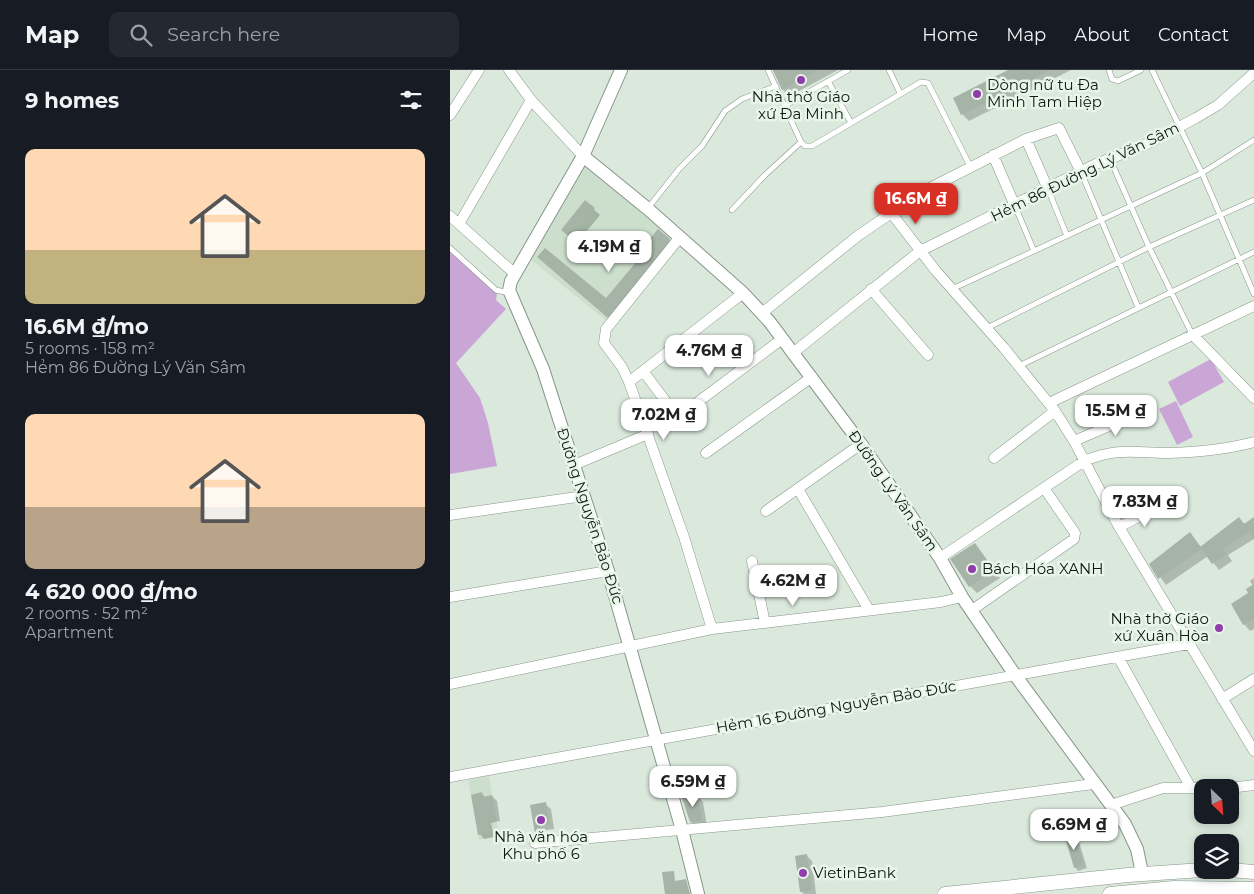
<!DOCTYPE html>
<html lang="en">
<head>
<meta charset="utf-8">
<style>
  :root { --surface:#171b24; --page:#242831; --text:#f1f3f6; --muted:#9ea1a6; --line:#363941; --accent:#d93025 }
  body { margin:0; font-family:Montserrat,sans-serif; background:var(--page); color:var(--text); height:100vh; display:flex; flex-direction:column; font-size:19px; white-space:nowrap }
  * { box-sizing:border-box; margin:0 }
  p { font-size:16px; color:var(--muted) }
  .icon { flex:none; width:28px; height:28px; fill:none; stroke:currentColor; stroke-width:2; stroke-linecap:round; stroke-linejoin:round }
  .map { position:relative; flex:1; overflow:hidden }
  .sheet { display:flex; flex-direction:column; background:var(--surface); width:450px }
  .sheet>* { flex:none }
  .needle { width:32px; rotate:155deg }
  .controls { position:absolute; left:744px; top:709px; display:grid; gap:10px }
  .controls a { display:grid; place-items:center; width:45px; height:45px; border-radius:10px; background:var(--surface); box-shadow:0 2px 8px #0003; font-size:25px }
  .price { position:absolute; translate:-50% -42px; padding:0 11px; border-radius:10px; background:#fff; color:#222; font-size:16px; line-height:32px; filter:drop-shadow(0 1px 2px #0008) }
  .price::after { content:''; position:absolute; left:50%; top:30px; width:15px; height:11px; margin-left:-8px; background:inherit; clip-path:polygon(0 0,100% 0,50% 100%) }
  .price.active { background:var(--accent); color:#fff }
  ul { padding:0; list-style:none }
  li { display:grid; align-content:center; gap:10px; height:265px; padding:0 25px }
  li span { display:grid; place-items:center; height:155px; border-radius:10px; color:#555 }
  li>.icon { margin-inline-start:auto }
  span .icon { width:90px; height:90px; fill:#fffc; stroke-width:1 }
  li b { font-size:21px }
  h2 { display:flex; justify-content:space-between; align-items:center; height:60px; padding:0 25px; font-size:21px }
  header { display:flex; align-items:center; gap:30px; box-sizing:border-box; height:70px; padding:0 25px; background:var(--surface); border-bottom:1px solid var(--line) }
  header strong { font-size:24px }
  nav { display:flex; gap:28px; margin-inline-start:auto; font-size:18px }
  .search { width:350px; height:45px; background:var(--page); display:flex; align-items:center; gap:12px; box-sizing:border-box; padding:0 18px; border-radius:10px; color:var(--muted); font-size:19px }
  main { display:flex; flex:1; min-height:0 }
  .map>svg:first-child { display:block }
  .built { fill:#cbdfcc }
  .green { fill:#c9a6d6 }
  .shadow { fill:#0003 }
  .building { fill:#a6b4a7 }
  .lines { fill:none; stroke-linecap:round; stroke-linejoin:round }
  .service-casing { stroke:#89968a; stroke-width:6 }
  .minor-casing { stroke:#89968a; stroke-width:11 }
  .tertiary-casing { stroke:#89968a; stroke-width:14 }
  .secondary-casing { stroke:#89968a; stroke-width:15 }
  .service { stroke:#fff; stroke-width:5 }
  .minor { stroke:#fff; stroke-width:10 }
  .tertiary { stroke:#fff; stroke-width:12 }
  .secondary { stroke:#fff; stroke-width:14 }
  .poi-dot { fill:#903caa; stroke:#e8f6e9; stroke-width:2 }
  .labels { text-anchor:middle; stroke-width:5; stroke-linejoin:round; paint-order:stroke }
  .poi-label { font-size:15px; fill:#121713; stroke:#e8f6e9; text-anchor:start }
  .street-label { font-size:15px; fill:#121713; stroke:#e8f6e9 }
</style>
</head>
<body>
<header>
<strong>Map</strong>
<div class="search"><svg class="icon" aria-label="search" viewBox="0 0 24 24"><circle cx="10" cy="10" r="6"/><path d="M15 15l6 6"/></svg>Search here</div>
<nav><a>Home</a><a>Map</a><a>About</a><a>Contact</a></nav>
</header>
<main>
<section class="sheet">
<h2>9 homes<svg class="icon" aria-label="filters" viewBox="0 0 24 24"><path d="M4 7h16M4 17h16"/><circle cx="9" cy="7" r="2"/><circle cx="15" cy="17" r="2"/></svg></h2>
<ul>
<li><span style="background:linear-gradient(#ffd9b3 65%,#c2b280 0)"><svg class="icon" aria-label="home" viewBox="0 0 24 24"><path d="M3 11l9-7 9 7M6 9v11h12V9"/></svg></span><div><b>16.6M ₫/mo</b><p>5 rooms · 158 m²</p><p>Hẻm 86 Đường Lý Văn Sâm</p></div></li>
<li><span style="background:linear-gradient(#ffd9b3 60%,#b9a48a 0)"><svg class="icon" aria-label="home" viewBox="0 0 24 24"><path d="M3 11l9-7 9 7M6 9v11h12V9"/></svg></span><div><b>4 620 000 ₫/mo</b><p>2 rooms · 52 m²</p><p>Apartment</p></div></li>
</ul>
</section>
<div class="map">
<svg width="804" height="824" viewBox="0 0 804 824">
  <rect width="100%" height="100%" fill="#dae9dc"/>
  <!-- built -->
  <path class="built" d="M135,94l89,75 -66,83 -78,-63z
    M39,706l10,60 -20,4 -11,-60z"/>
  <!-- green -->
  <path class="green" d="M0,180l47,44 -1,6 10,9 -50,54 24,35 8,25 9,43 -47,8z
    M761,289l13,23 -44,24 -12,-24z
    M726,331l17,36 -16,8 -18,-36z"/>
  <!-- shadow -->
  <path class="shadow" d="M323,0h65l-48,26 -7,-6z
    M561,0h60l-102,51 -7,-7z
    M135,132l15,13 -23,28 -9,-7z
    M219,170l5,5 -61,77 -69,-60 62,38 37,-45 6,-14z
    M804,448v21l-26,16 4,6 -13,9 -11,-14 -42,29 -15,-21 39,-30 11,13 38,-28 6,5z
    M525,474l25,34 -23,15 -7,-7z
    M804,508v51l-4,2 -6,-7 9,-38 -3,-5z
    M32,724l4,4 6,-2 5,5 3,20 -9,2 3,14 -10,2 -4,-5z
    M248,726l5,6 4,24 -10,1 -6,-5z
    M95,734l6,5 3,20 -8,1 1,8 -6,1 -5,-6z
    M625,766l3,3 9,29 -9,3 -3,-4z
    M356,785l6,6 4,33h-12l-3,-3z"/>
  <!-- building -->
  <path class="building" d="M323,0h45l-36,20z
    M558,0h42l-89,45 -8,-17z
    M135,130l10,8 -24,30 -10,-8z
    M208,159l12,10 -63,78 -70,-60 8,-9 61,50 36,-43 -10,-8 11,-12 6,5z
    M789,447l5,7 10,-7v23l-5,-8 -26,17 4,5 -15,10 -12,-17z
    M740,462l12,17 -44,30 -9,-15z
    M525,473l19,27 -25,17 -19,-28z
    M804,514v35l-11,6 -12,-21 17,-11 -2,-4z
    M32,722l1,5 9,-2 4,21 -9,2 3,15 -12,2 -7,-40z
    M248,725l4,26 -12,1 -8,-24z
    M96,732l4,22 -9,1 1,8 -7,1 -5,-29z
    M625,764l9,31 -10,3 -9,-31z
    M357,784l5,36 -12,2 -5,-36z
    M224,801l1,10 11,-2 4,15h-25l-3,-22z"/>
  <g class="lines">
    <defs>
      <path id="service" d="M318,0l33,72
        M439,0l11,23
        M659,0l3,9 6,2 23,-11
        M702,0l50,103 52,121
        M378,11l23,42
        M336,35l62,-35
        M660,89l39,88 43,87
        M631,102l57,135
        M598,119l19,47
        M565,136l19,45
        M198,138l31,-39 23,-23 23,-35 17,-12 34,-13
        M282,140l33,-35 36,-33 4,4h7l109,-64 7,1 42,83
        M0,178l46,42 13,3
        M502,219l250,-116 52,-33
        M537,258l162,-81 105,-47
        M569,296l235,-114"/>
      <path id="minor" d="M59,0l22,30 52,56
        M0,45l29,-45
        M576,69l22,50
        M543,85l22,51
        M442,144l44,57 68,77 51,63 19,30 45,86 135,224
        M0,146l65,58
        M9,154l72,-124
        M421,219l57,66
        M312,243l97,-78 65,-44 102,-52 33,-11 22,44
        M742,264l62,64
        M343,283l127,-102 176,-87 49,-19 51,-27 22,-13 36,-32
        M193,301l30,40 9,3 100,-75
        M179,312l-7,-15 -18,-24 2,-14 74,-92
        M599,333l205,-97
        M624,371l75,-32
        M256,383l106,-76
        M544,388l61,-47
        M124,395l74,-31
        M348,419l71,121
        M316,441l95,-67
        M0,445l134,-19
        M669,457l40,-21
        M490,488l144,-97c36,-14 49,-8 85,-8 27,-1 59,-4 85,-11
        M302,491l13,62
        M0,527l158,-26
        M522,540l102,-71 1,-6 -31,-45
        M262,559l-28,-92 -55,-155 114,-89
        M668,587l73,131
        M0,614l262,-55 229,-27 21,-5
        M772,629l32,-20
        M0,707l739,-133
        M780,718l24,-3
        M661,735l52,-17h39
        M85,773l347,-31 211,-28"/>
      <path id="tertiary" d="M171,0l-38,86 -72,125 -2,9 34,79 65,202 74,259 16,64
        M133,86l65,53 95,84 26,28 92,123 79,114 22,39 53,78 110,149 12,25 5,24"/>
      <path id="secondary" d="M780,800l24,2
        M495,824l183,-19 75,-5
        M660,824l64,-6 80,1"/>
    </defs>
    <!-- service casing -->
    <use href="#service" class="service-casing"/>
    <!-- minor casing -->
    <use href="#minor" class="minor-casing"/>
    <!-- tertiary casing -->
    <use href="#tertiary" class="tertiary-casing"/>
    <!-- secondary casing -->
    <use href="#secondary" class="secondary-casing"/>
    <!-- service -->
    <use href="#service" class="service"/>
    <!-- minor -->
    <use href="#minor" class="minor"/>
    <!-- tertiary -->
    <use href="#tertiary" class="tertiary"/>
    <!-- secondary -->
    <use href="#secondary" class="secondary"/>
  </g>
  <!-- markers -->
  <g class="poi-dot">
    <circle cx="351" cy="10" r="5"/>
    <circle cx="527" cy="24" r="5"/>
    <circle cx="522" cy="499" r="5"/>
    <circle cx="769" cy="558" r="5"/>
    <circle cx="91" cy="750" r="5"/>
    <circle cx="353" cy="803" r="5"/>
  </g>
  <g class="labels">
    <!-- poi labels -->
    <g class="poi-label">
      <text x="537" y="20">Dòng nữ tu Đa<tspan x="537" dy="17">Minh Tam Hiệp</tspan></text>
      <text x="351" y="32" text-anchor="middle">Nhà thờ Giáo<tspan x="351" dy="17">xứ Đa Minh</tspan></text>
      <text x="532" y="504">Bách Hóa XANH</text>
      <text x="759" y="554" text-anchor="end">Nhà thờ Giáo<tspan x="759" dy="17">xứ Xuân Hòa</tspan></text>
      <text x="91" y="772" text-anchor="middle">Nhà văn hóa<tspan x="91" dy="17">Khu phố 6</tspan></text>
      <text x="363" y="808">VietinBank</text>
    </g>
    <!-- street labels -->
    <g class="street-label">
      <text transform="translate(635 102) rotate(-26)" y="5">Hẻm 86 Đường Lý Văn Sâm</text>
      <text transform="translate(443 421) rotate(55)" y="5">Đường Lý Văn Sâm</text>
      <text transform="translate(140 446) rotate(72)" y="5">Đường Nguyễn Bảo Đức</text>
      <text transform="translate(386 637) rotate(-10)" y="5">Hẻm 16 Đường Nguyễn Bảo Đức</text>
    </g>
  </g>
</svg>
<div class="controls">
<a><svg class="needle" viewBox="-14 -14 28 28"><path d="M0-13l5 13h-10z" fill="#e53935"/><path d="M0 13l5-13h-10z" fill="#9ea1a6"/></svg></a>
<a><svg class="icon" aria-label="layers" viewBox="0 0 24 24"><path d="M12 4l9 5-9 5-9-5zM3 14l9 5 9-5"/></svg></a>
</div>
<b class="price active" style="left:466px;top:155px">16.6M ₫</b>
<b class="price" style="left:159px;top:203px">4.19M ₫</b>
<b class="price" style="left:259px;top:307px">4.76M ₫</b>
<b class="price" style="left:666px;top:367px">15.5M ₫</b>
<b class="price" style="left:214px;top:371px">7.02M ₫</b>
<b class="price" style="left:695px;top:458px">7.83M ₫</b>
<b class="price" style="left:343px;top:537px">4.62M ₫</b>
<b class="price" style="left:243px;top:738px">6.59M ₫</b>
<b class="price" style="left:624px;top:781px">6.69M ₫</b>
</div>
</main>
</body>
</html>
